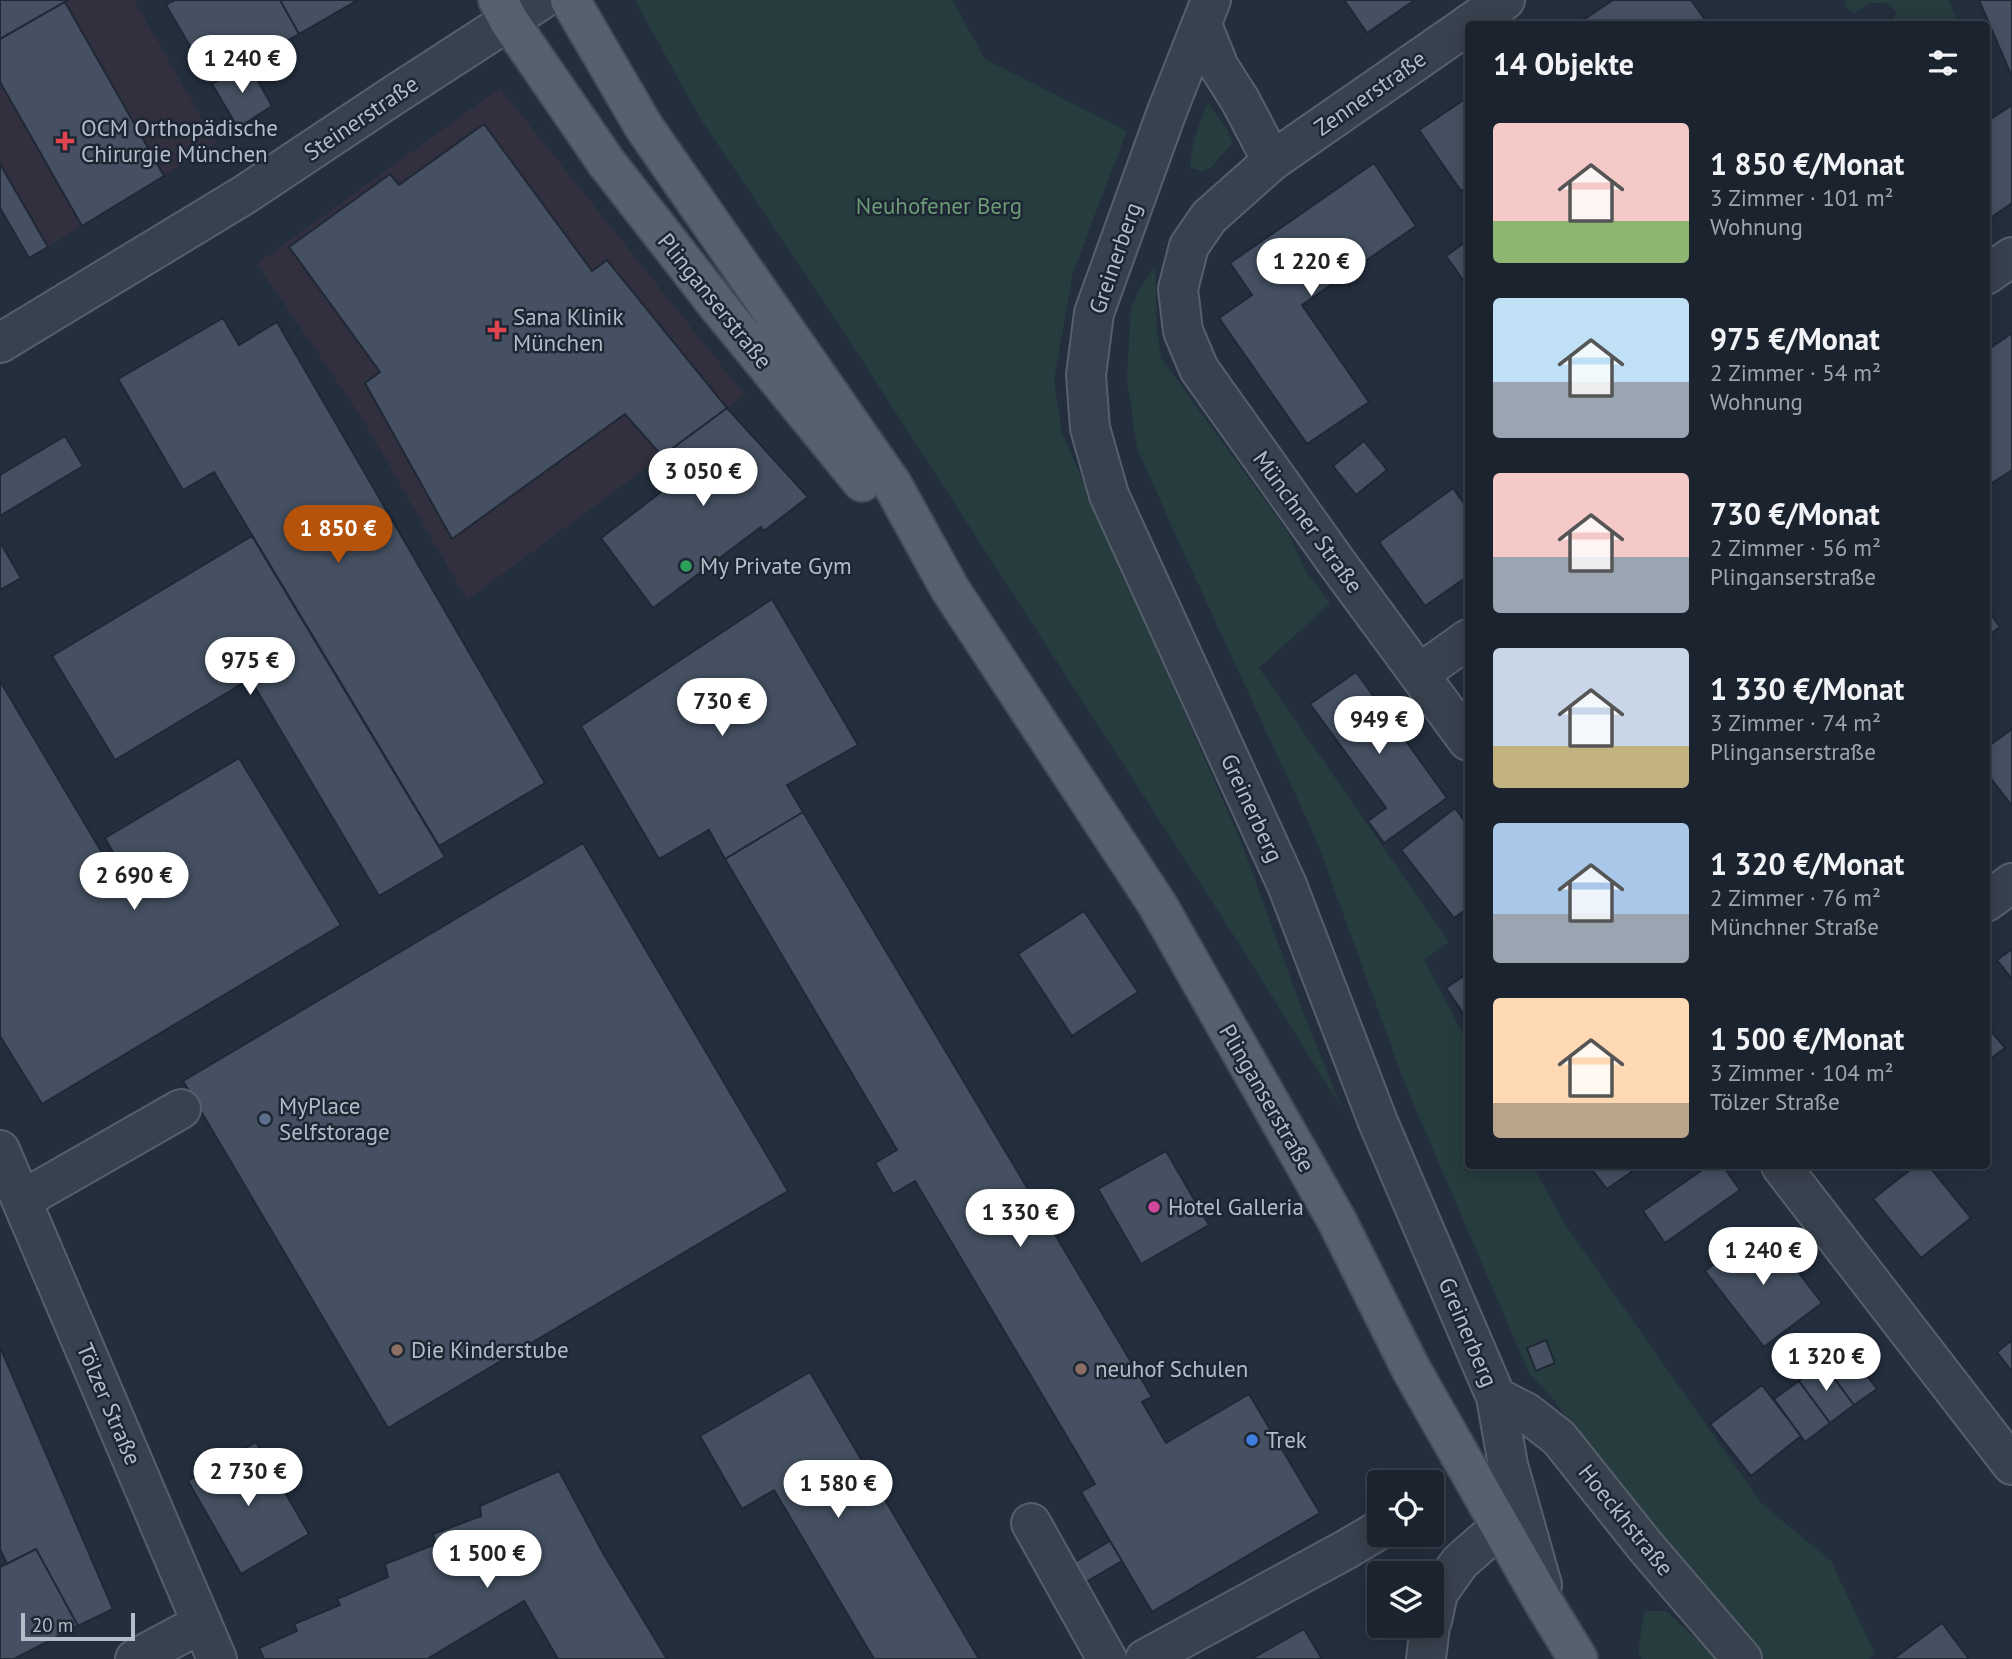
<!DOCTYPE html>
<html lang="de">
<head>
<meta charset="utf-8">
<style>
  :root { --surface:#1b232e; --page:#242b36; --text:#f1f3f6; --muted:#a0a4aa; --line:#39404a; --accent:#b45309 }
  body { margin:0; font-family:"PT Sans",sans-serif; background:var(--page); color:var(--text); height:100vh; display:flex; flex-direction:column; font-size:26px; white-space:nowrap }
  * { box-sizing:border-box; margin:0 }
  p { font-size:23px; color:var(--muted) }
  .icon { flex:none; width:38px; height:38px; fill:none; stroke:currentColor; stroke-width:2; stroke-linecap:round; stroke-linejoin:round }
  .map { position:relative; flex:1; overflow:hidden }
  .side { position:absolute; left:1465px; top:21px; width:525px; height:1148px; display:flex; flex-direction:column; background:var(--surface); border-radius:7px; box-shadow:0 4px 18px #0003,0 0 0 2px var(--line) }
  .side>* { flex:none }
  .buttons { position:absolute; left:1367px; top:1470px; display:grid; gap:14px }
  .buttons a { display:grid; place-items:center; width:77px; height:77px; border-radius:7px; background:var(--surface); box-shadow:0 4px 18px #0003,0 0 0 2px var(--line); font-size:35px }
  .scale { position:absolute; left:21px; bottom:18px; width:114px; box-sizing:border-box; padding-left:7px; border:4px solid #b4bcc9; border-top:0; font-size:19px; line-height:24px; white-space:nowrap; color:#b4bcc9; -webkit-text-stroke:5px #1d2633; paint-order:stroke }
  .price { position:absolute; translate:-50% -60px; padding:0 16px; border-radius:24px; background:#fff; color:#222; font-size:23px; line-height:46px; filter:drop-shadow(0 2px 4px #0008) }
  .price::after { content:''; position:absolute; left:50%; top:42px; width:21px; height:16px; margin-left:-10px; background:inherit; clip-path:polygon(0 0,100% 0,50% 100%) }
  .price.on { background:var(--accent); color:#fff }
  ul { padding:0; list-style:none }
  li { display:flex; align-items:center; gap:21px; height:175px; padding:0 28px }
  li span { display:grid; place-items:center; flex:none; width:196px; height:140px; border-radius:7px; color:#555 }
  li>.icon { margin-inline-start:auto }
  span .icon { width:84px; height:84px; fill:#fffc; stroke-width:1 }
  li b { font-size:30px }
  h2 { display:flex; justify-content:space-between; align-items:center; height:84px; padding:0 28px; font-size:30px }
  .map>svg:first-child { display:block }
  .medical { fill:#32303f }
  .green { fill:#263c3f }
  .building { fill:#455162; stroke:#1f2835; stroke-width:2 }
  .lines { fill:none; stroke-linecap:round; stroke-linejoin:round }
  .minor-casing { stroke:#565f6c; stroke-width:42 }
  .major-casing { stroke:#414a57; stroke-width:42 }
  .minor { stroke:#38414e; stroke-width:38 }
  .major { stroke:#56606e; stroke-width:38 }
  .health-dot { fill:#e0444e; stroke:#1d2633; stroke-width:2.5 }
  .leisure-dot { fill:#2e9e5b; stroke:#1d2633; stroke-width:2.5 }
  .service-dot { fill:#5c6f8a; stroke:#1d2633; stroke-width:2.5 }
  .hotel-dot { fill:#d1479c; stroke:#1d2633; stroke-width:2.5 }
  .education-dot { fill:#8d6e63; stroke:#1d2633; stroke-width:2.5 }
  .shop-dot { fill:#3f7fe0; stroke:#1d2633; stroke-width:2.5 }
  .labels { text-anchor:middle; stroke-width:5; stroke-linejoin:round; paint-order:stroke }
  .street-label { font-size:23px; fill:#b4bcc9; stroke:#1d2633 }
  .poi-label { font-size:23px; fill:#b4bcc9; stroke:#1d2633; text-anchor:start }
  .park-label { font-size:23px; fill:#6b9a76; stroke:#1d2633 }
</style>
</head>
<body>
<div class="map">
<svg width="2012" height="1659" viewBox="0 0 2012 1659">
  <rect width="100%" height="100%" fill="#242f3e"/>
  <!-- medical -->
  <path class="medical" d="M0,0h134l82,143 -187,115 -29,-50z
    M500,88l245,307 -278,205 -105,-182 -105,-154z"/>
  <!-- green -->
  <path class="green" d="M635,0h317l33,59 142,72 -54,141 -19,108 8,53 180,411 60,166 40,99 -100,-161 -406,-628 -136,-202z
    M1847,0h102l9,24h-67l6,-12 -11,-9h-16l-15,10 -10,-6z
    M1208,103l19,26 6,14 -23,25 -9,3 -11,-3c1,-24 9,-44 18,-65z
    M1155,267l2,63 4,28 127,174 17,38 25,33 -71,65 190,274 -25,18 44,83v123h65l31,57 198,281 69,57 44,93 -7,5h-108l-112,-128 -94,-131 -25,-27 -124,-289 -89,-245 -140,-303 -39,-88 -10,-69 4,-72 11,-22z
    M1644,1611h22l51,48h-75l-4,-6z"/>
  <!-- building -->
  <path class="building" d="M0,0h68l-68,39z
    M175,0h105l19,34 -87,50 -46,-79z
    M280,0h78l-59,34z
    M1344,0h71l-48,33z
    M1613,0h78l17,24h-131z
    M1979,0h33v77z
    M65,2l99,174 -82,50 -82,-144v-43z
    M248,63l24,43 -34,22 -26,-44z
    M1468,97v89l-7,5 -42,-61z
    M2012,105v98l-26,18v-99z
    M484,124l108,147 15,-11 120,148 -65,48 -37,-42 -173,125 -87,-156 15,-11 -91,-125 101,-73 9,11z
    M1374,163l42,63 -114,79 67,97 -62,42 -88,-126 33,-23 -22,-32z
    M0,164l48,83 -19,11 -29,-50z
    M1468,240v47l-22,-31z
    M223,318l16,27 38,-23 268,461 -106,63 -225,-374 -31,18 -65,-111z
    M2012,333v137l-26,17v-136z
    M727,408l81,89 -44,34 -3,-4 -108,81 -52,-70 77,-59 -16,-23z
    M65,436l18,30 -83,50v-41z
    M1364,441l23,29 -31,25 -23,-29z
    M1453,488l15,21v67l-43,30 -46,-64z
    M252,536l193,321 -66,39 -129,-217 -135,81 -63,-104z
    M0,542l21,36 -21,12z
    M772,599l86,146 -71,40 16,27 -78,47 -16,-29 -50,29 -78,-133z
    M1986,608l14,19 -14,10z
    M1356,672l91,126 -63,45 -16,-22 18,-13 -76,-104z
    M0,681l107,180 8,-5 -10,-18 134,-80 102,167 -299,179 -42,-68z
    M2012,729v77l-26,-34v-24z
    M1455,808l13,18v82l-14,10 -53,-68z
    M803,812l349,585 -10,5 24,41 83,-49 71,119 -168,99 -71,-120 14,-8 -180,-303 -22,13 -18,-31 22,-13 -172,-291z
    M583,843l205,348 -400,237 -205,-347z
    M1084,911l54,81 -66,44 -54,-82z
    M2012,949v30l-15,-19z
    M1468,973v41l-3,2 -19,-28z
    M1986,1025l19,23 -19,14z
    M1166,1151l43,74 -68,39 -43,-75z
    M1589,1166h51l-33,23z
    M1708,1166h15l17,24 -75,53 -22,-32z
    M1915,1166h14l42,52 -50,40 -48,-59z
    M1763,1226l59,77 -58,44 -59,-76z
    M1546,1340l9,23 -19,8 -9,-23z
    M2012,1340v32l-15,-20z
    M0,1347l113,262 -35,17 -42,-77 -29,15 -7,-15z
    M1845,1347l32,42 -23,16 -31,-42z
    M1823,1363l31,42 -24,18 -31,-42z
    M810,1372l41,70 128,217h-105l-100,-169 -32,19 -42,-73z
    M1799,1381l31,42 -25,19 -31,-43z
    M1762,1385l39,51 -50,40 -41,-52z
    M256,1442l53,92 -68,40 -53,-93z
    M559,1471l44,82 64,106h-109l-34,-58 -97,58h-163l-5,-11 38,-17 -3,-7 46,-19 -3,-6 51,-22 -3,-13 51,-20 -3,-10 48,-18 -1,-10z
    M1110,1541l12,20 -43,25 -11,-20z
    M36,1549l42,77 -64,33h-14v-92z
    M1942,1623l27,36h-76z
    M1304,1629l18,30h-71z"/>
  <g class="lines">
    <defs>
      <path id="minor" d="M1211,0l-45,114 -72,199 -8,62 4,53 19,67 178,390 91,237 118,275 12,68 34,120
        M1469,24l36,-24
        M1202,25l17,42 21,33 32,61
        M1468,25l-196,136 -63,56 -20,29 -11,43 5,42 16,38 138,194 131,178
        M1986,275l26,-18
        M0,343l244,-148 147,-98 150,-97
        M1419,674l49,-35
        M1986,902l26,-19
        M0,1150l217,509
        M1781,1166l231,299
        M22,1200l159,-91
        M1496,1397l31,16 32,25 86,108 97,113
        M1031,1523l76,136
        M1432,1621l6,-28 22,-31 40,-35
        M135,1659l67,-36
        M1145,1659l202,-110 32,-19
        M1426,1659l4,-33"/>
      <path id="major" d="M498,0l11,21 97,141 113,145 143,175
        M570,0l74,127 248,357 58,105 207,315 179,315 75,150 133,234 34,56"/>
    </defs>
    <!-- minor casing -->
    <use href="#minor" class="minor-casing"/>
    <!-- major casing -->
    <use href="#major" class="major-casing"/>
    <!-- minor -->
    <use href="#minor" class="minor"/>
    <!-- major -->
    <use href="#major" class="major"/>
  </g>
  <!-- markers -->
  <g class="health-dot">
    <path d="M61.5 130.5h7v7h7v7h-7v7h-7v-7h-7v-7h7z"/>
    <path d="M493.5 319.5h7v7h7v7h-7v7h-7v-7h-7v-7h7z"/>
  </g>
  <circle class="leisure-dot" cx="686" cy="566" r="7"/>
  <circle class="service-dot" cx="265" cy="1119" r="7"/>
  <circle class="hotel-dot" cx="1154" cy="1207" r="7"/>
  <g class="education-dot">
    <circle cx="397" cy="1350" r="7"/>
    <circle cx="1081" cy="1369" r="7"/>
  </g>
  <circle class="shop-dot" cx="1252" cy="1440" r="7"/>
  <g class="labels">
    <!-- street labels -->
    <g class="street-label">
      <text transform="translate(1370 93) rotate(-35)" y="8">Zennerstraße</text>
      <text transform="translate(361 118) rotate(-34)" y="8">Steinerstraße</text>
      <text transform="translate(1115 258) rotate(-71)" y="8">Greinerberg</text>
      <text transform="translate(715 301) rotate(51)" y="8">Plinganserstraße</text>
      <text transform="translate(1308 522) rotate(54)" y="8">Münchner Straße</text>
      <text transform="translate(1252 808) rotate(65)" y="8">Greinerberg</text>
      <text transform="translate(1267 1098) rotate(60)" y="8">Plinganserstraße</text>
      <text transform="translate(1468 1332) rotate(67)" y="8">Greinerberg</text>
      <text transform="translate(109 1404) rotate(67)" y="8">Tölzer Straße</text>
      <text transform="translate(1626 1520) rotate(51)" y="8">Hoeckhstraße</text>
    </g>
    <!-- poi labels -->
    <g class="poi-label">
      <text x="81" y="136">OCM Orthopädische<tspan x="81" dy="26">Chirurgie München</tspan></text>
      <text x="513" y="325">Sana Klinik<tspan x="513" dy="26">München</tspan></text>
      <text x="700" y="574">My Private Gym</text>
      <text x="279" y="1114">MyPlace<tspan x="279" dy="26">Selfstorage</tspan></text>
      <text x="1168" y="1215">Hotel Galleria</text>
      <text x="411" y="1358">Die Kinderstube</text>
      <text x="1095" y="1377">neuhof Schulen</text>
      <text x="1266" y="1448">Trek</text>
    </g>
    <!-- park labels -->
    <g class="park-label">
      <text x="939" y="214">Neuhofener Berg</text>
    </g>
  </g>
</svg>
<div class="buttons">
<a><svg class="icon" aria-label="locate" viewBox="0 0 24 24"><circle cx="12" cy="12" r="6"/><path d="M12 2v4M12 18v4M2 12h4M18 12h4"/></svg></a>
<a><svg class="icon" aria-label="layers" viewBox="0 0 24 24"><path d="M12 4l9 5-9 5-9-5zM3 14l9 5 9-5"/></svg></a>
</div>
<div class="scale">20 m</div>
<b class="price" style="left:242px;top:95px">1 240 €</b>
<b class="price" style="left:1311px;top:298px">1 220 €</b>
<b class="price" style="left:703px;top:508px">3 050 €</b>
<b class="price on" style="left:338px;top:565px">1 850 €</b>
<b class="price" style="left:250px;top:697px">975 €</b>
<b class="price" style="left:722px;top:738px">730 €</b>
<b class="price" style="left:1379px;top:756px">949 €</b>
<b class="price" style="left:134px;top:912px">2 690 €</b>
<b class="price" style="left:1020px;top:1249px">1 330 €</b>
<b class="price" style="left:1763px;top:1287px">1 240 €</b>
<b class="price" style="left:1826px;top:1393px">1 320 €</b>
<b class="price" style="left:248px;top:1508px">2 730 €</b>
<b class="price" style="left:838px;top:1520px">1 580 €</b>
<b class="price" style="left:487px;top:1590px">1 500 €</b>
<section class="side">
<h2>14 Objekte<svg class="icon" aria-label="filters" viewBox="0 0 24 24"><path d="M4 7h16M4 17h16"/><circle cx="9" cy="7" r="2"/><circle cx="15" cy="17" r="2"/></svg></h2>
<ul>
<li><span style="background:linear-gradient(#f6c9c9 70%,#8fb573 0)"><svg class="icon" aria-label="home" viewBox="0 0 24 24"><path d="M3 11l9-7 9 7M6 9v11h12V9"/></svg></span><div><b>1 850 €/Monat</b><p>3 Zimmer · 101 m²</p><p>Wohnung</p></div></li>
<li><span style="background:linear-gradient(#bfe0f5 60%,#9aa5b1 0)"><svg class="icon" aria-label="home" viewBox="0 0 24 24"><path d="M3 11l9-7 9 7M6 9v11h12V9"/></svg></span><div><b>975 €/Monat</b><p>2 Zimmer · 54 m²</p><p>Wohnung</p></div></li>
<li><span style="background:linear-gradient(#f6c9c9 60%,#9aa5b1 0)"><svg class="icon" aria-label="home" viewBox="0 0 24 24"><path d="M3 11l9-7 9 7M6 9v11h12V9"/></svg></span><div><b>730 €/Monat</b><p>2 Zimmer · 56 m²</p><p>Plinganserstraße</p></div></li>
<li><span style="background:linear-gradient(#c9d6e8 70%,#c2b280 0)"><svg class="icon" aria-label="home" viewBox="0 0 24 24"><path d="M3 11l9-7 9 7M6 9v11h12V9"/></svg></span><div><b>1 330 €/Monat</b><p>3 Zimmer · 74 m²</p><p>Plinganserstraße</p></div></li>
<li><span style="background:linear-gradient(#a9c7e8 65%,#9aa5b1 0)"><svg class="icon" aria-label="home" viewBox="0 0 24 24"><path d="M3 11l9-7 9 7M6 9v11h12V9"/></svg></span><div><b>1 320 €/Monat</b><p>2 Zimmer · 76 m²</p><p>Münchner Straße</p></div></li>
<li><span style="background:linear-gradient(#ffd9b3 75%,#b9a48a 0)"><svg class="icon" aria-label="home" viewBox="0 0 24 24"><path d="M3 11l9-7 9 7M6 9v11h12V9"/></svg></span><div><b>1 500 €/Monat</b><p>3 Zimmer · 104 m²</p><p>Tölzer Straße</p></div></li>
</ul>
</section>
</div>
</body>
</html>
